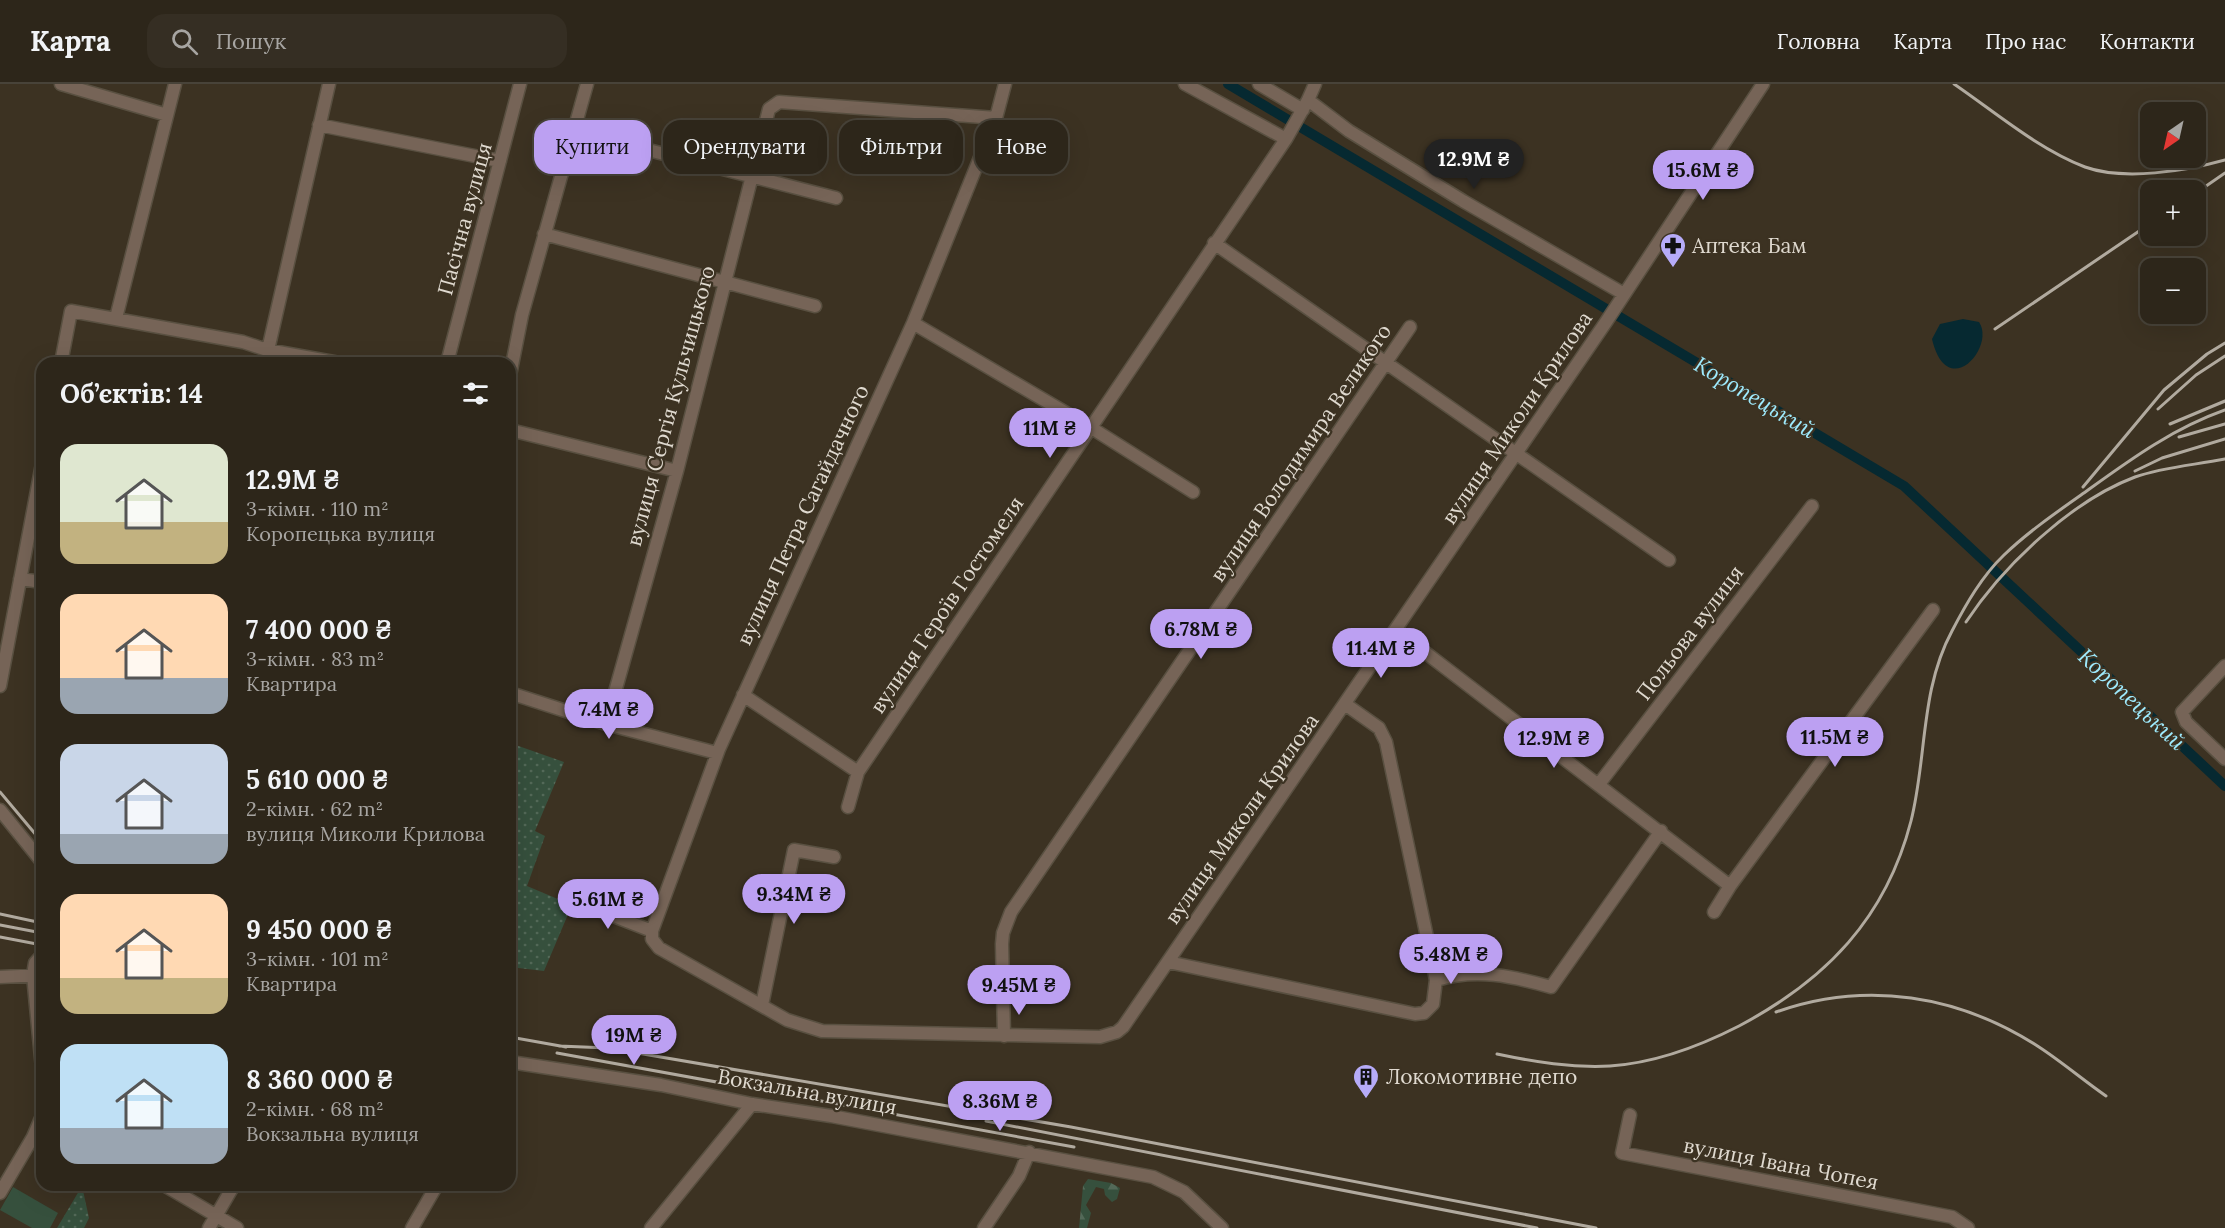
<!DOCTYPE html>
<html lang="uk">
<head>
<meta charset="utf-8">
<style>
  :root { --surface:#2d261a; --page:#352e23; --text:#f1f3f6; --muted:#a7a5a2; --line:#484339; --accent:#bca0f2 }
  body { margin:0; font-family:Lora,serif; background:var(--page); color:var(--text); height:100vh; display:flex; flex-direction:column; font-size:22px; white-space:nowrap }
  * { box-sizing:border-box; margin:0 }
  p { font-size:20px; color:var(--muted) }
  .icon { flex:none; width:33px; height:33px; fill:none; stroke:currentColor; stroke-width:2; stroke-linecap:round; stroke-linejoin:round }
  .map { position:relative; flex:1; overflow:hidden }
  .panel { position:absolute; left:36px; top:273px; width:480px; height:834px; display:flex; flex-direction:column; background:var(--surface); border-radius:18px; box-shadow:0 6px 24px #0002,0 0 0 2px var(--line) }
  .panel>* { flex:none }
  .guide { position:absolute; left:534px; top:36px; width:570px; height:54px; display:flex; gap:12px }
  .needle { width:39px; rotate:214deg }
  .tools { position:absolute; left:2140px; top:18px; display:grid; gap:12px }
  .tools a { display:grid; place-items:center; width:66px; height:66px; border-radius:12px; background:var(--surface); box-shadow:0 6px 24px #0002,0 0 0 2px var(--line); font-size:30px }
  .price { position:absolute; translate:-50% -51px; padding:0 14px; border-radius:21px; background:var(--accent); color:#111; font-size:20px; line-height:39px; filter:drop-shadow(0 2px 3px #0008) }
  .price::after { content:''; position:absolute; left:50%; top:36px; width:18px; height:14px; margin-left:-9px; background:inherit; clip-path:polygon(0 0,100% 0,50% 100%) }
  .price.selected { background:#222; color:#fff }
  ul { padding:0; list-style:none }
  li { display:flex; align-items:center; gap:18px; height:150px; padding:0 24px }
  li span { display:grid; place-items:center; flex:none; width:168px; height:120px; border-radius:18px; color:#555 }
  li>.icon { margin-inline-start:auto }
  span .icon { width:72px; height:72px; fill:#fffc; stroke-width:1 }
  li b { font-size:26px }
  h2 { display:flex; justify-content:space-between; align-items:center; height:72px; padding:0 24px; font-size:26px }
  .pill { padding:0 21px; border-radius:18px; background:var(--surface); box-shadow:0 6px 24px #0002,0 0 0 2px var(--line); font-size:21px; line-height:54px }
  .pill.selected { background:var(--accent); color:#111 }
  header { display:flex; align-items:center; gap:36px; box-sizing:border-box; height:84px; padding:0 30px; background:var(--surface); border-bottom:2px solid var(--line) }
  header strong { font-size:28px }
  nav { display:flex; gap:33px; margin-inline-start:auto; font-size:21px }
  .search { width:420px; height:54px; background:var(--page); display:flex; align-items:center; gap:15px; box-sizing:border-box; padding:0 21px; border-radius:18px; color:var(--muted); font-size:22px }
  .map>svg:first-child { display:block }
  .grass { fill:url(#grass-dots) }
  .forest { fill:url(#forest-firs) }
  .garden { fill:#36503d }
  .water { fill:#062931 }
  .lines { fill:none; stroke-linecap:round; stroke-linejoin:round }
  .canal { stroke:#062931; stroke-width:10 }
  .minor-casing { stroke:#595041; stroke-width:15 }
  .minor { stroke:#766457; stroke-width:12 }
  .rail { stroke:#b1aa9f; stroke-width:3 }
  .labels { text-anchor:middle; stroke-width:4.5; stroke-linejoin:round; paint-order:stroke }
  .street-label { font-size:21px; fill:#dfd9cf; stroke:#3c3222 }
  .poi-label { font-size:21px; fill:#dfd9cf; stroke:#3c3222; text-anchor:start }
  .water-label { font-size:22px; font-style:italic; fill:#9eeafd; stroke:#3c3222 }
</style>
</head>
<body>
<header>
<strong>Карта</strong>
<div class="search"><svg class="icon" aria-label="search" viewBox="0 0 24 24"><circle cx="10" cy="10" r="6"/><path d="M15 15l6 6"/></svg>Пошук</div>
<nav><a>Головна</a><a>Карта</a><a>Про нас</a><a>Контакти</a></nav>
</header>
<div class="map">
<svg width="2225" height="1144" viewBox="0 0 2225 1144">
  <defs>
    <pattern id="grass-dots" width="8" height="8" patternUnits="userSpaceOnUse" patternTransform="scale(1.5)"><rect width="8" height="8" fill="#36503d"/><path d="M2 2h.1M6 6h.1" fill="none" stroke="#536958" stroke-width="1.8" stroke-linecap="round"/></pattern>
    <pattern id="forest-firs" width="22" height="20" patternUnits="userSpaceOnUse" patternTransform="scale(1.5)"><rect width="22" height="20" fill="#36503d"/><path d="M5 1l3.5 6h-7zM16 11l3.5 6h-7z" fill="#536958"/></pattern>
  </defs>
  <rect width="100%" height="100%" fill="#3c3222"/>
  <!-- grass -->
  <path class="grass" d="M510,659l54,19 -29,69 10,5 -18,50 45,19 -28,66 -34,-4z
    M82,1102l7,32 -5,10h-27z"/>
  <!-- forest -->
  <path class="forest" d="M1088,1095l23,4 9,5 -3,11 -5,3 -7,-7 -1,-6 -8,-2 -10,18 5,8 -4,15h-8l4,-42z"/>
  <!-- garden -->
  <path class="garden" d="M13,1103l45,26 -8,15h-18l-32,-18z"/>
  <!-- water -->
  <path class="water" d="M1963,235l16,3c17,25 -32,81 -47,17l8,-15z"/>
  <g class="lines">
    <!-- canal -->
    <path class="canal" d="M1228,0l676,402 321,300"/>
    <defs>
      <path id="minor" d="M61,0l106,31
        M1005,0l-9,34 -83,205 -194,426 -67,182v8l7,9 128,72 35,11 278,6 17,-5 6,-5 483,-705 157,-238
        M1185,0l101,55
        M1259,0l44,26
        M1315,0l-7,16 41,31 114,70 161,93
        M319,41l181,36
        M574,47l262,67
        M544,150l271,72
        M1214,159l455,317
        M116,234l59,-234
        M913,239l177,104 103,65
        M61,279l10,-52 172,31 24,8 72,13
        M265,279l64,-279
        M447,279l73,-279
        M510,291l12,-60 65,-231
        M510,346l167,41
        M20,495l22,3
        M1396,546l334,256
        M2225,582l-43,46 4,10 39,37
        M0,602l42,-222
        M510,609l96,31 111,29
        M743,611l115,77
        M606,640l71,-253 92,-362 10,-7 217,16
        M1599,700l213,-278
        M848,723l10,-35 428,-633 22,-39
        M0,726l42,52
        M575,817l77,30
        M1714,828l16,-26 203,-276
        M42,871l-7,8 -2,12 9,93
        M1168,878l247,52 9,-1 9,-9 3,-24 -50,-238 -7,-14 -34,-24
        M0,893l42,-2
        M1436,896c41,-12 75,-4 115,7l110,-156
        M762,921l32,-155 40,7
        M1004,952l-2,-92 1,-11 8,-21 399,-585
        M510,978l151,23 91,19 79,12 322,61 31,15 38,36
        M1630,1031l-8,38 330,64 16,11
        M164,1101l73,43
        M0,1109l33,-56 9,-21
        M209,1144l25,-43
        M412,1144l25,-43
        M651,1144l101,-124
        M984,1144l35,-52 10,-24"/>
    </defs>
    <!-- minor casing -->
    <use href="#minor" class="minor-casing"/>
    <!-- minor -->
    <use href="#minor" class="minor"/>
    <!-- rail -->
    <path class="rail" d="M1954,0c41,28 84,65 131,83 39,14 101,4 140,-7
      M2196,109l29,-20
      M1995,245l156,-106
      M2158,325l38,-34 29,-19
      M2170,340l55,-23
      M2179,353l46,-13
      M2135,387l27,-13 63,-19
      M2083,403l81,-97 43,-36 18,-11
      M1966,538c37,-56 105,-121 169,-145 28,-10 60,-12 90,-18
      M0,708l42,50
      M0,830l42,9
      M0,841l42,8
      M0,853l42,8
      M1776,928c90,-32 183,-17 263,35 23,15 44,33 67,49
      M510,953l56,10
      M559,962l49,2 463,79 525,101
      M557,969l517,94
      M1497,970c38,8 75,14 113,12 45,-3 90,-20 129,-40 87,-46 147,-108 172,-205 16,-63 9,-131 41,-190 14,-27 30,-55 52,-76 23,-22 50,-41 77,-60 46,-33 90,-66 144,-85
      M986,1037l551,107"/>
  </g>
  <!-- icons -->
  <defs>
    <symbol id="pharmacy-pin" viewBox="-11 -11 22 30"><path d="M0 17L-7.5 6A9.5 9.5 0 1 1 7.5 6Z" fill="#b6abf8" stroke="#3c3222"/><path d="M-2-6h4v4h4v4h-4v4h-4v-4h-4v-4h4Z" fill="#111"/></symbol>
    <symbol id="building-pin" viewBox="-11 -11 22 30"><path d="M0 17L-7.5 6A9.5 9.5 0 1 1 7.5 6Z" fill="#b6abf8" stroke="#3c3222"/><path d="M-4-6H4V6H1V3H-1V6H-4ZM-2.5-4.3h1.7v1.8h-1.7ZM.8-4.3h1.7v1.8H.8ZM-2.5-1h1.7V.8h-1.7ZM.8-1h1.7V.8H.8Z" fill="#111"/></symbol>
  </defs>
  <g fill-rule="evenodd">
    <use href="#pharmacy-pin" x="1658" y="147" width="30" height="40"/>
    <use href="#building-pin" x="1351" y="978" width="30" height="40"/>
  </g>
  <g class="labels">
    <!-- street labels -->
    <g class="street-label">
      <text transform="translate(465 135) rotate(-75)" y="7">Пасічна вулиця</text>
      <text transform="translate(671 322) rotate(-75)" y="7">вулиця Сергія Кульчицького</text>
      <text transform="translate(1517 334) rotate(-56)" y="7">вулиця Миколи Крилова</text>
      <text transform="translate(1301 369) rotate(-56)" y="7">вулиця Володимира Великого</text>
      <text transform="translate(803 431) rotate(-65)" y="7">вулиця Петра Сагайдачного</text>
      <text transform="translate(947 521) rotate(-56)" y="7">вулиця Героїв Гостомеля</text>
      <text transform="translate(1690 549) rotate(-53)" y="7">Польова вулиця</text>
      <text transform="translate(1242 735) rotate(-55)" y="7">вулиця Миколи Крилова</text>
      <text transform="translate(807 1008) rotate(10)" y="7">Вокзальна вулиця</text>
      <text transform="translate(1781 1080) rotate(11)" y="7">вулиця Івана Чопея</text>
    </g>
    <!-- poi labels -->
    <g class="poi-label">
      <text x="1692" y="169">Аптека Бам</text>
      <text x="1386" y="1000">Локомотивне депо</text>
    </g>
    <!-- water labels -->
    <g class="water-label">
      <text transform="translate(1755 313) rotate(31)" y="8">Коропецький</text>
      <text transform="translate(2132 615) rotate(43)" y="8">Коропецький</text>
    </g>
  </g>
</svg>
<div class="tools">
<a><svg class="needle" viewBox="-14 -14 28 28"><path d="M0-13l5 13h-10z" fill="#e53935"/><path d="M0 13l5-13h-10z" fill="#a7a5a2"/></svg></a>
<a>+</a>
<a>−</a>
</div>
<b class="price selected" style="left:1474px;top:106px">12.9M ₴</b>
<b class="price" style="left:1703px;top:117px">15.6M ₴</b>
<b class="price" style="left:1050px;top:375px">11M ₴</b>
<b class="price" style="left:1201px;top:576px">6.78M ₴</b>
<b class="price" style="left:1381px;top:595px">11.4M ₴</b>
<b class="price" style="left:609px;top:656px">7.4M ₴</b>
<b class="price" style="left:1835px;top:684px">11.5M ₴</b>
<b class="price" style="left:1554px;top:685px">12.9M ₴</b>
<b class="price" style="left:794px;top:841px">9.34M ₴</b>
<b class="price" style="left:608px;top:846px">5.61M ₴</b>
<b class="price" style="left:1451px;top:901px">5.48M ₴</b>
<b class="price" style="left:1019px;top:932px">9.45M ₴</b>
<b class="price" style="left:634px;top:982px">19M ₴</b>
<b class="price" style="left:1000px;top:1048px">8.36M ₴</b>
<div class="guide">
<a class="pill selected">Купити</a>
<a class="pill">Орендувати</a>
<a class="pill">Фільтри</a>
<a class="pill">Нове</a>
</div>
<section class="panel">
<h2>Об’єктів: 14<svg class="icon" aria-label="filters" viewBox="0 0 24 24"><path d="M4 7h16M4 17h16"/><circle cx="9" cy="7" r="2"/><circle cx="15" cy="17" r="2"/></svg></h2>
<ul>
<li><span style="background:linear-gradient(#dfe7d0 65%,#c2b280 0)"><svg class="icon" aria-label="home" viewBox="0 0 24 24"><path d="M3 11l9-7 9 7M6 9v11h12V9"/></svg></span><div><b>12.9M ₴</b><p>3-кімн. · 110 m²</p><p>Коропецька вулиця</p></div></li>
<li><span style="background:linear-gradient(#ffd9b3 70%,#9aa5b1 0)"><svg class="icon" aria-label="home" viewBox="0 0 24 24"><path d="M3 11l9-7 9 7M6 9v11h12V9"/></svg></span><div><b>7 400 000 ₴</b><p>3-кімн. · 83 m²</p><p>Квартира</p></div></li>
<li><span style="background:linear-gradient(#c9d6e8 75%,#9aa5b1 0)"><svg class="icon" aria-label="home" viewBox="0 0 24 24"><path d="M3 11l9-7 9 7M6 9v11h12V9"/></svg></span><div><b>5 610 000 ₴</b><p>2-кімн. · 62 m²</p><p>вулиця Миколи Крилова</p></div></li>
<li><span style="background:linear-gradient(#ffd9b3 70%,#c2b280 0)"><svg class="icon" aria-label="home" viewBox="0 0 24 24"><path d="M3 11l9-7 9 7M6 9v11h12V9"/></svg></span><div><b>9 450 000 ₴</b><p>3-кімн. · 101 m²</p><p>Квартира</p></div></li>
<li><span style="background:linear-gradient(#bfe0f5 70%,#9aa5b1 0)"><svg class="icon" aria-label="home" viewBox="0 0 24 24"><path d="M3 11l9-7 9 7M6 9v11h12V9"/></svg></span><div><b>8 360 000 ₴</b><p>2-кімн. · 68 m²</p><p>Вокзальна вулиця</p></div></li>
</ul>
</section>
</div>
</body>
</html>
